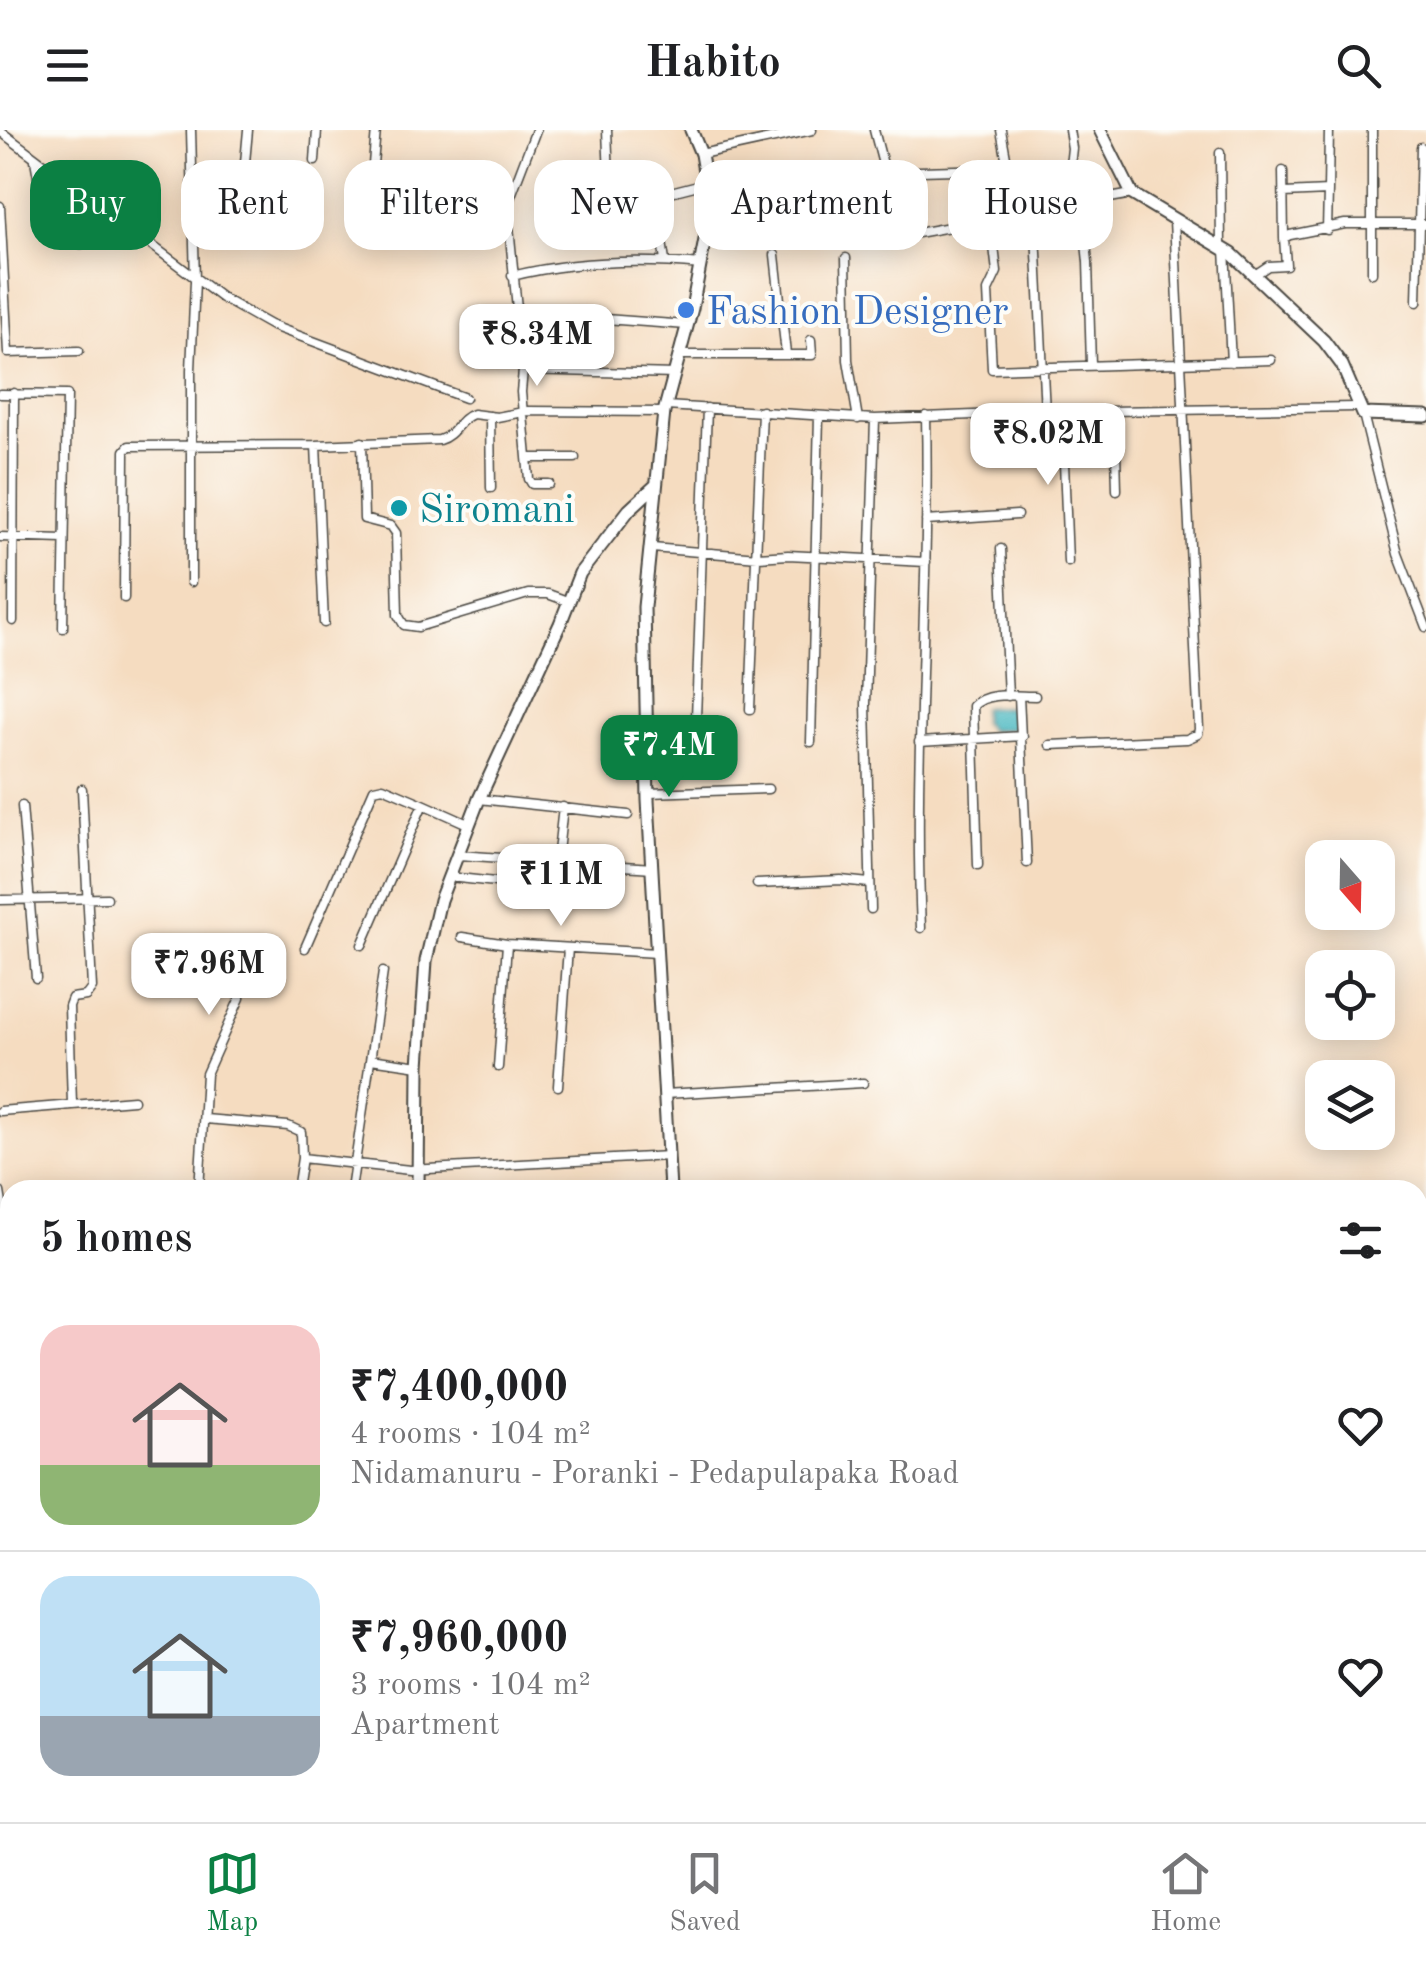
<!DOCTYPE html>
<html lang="en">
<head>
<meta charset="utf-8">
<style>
  :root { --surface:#fff; --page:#f2f2f2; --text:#202124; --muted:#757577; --line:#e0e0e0; --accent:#0b8043 }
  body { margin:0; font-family:"Old Standard TT",serif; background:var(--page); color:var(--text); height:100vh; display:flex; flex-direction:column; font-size:38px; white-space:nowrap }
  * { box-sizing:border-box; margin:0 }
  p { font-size:32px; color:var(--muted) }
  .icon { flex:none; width:55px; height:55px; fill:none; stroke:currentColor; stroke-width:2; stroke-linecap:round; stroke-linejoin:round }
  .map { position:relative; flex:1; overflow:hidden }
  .panel { position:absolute; left:0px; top:1050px; width:1428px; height:642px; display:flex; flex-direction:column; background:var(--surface); border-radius:30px 30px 0 0; box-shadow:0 5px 25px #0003 }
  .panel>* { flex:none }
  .hud { position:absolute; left:30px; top:30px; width:1368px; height:90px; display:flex; gap:20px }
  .needle { width:65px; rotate:160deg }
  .fabs { position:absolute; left:1305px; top:710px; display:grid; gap:20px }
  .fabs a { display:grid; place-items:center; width:90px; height:90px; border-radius:20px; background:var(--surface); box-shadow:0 5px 25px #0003; font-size:50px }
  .price { position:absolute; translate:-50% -85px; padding:0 22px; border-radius:20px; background:#fff; color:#222; font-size:32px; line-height:65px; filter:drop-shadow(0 2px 5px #0008) }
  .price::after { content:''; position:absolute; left:50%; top:60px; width:30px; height:22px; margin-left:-15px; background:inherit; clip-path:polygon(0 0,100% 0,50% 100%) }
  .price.current { background:var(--accent); color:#fff }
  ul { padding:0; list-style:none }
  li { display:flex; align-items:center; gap:30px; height:250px; padding:0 40px }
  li+li { border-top:2px solid var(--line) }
  li span { display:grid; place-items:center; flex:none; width:280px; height:200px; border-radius:30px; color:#555 }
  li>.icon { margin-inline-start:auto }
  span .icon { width:120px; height:120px; fill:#fffc; stroke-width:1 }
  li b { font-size:42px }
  h2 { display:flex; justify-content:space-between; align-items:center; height:120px; padding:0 40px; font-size:42px }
  .tag { padding:0 35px; border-radius:30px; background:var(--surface); box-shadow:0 5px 25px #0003; font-size:35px; line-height:90px }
  .tag.current { background:var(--accent); color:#fff }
  header { display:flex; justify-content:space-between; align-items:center; height:130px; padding:0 40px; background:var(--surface); font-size:45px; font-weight:700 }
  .menu { display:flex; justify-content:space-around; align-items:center; height:140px; border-top:2px solid var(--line); background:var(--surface); font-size:28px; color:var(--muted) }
  .menu a { display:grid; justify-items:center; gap:5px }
  .menu .current { color:var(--accent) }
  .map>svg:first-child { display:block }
  .water { fill:#49b8c1; stroke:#3a7276; stroke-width:2.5 }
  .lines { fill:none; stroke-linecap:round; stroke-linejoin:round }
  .street-casing { stroke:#494641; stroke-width:11 }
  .secondary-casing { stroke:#494641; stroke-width:15 }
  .street { stroke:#fff; stroke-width:8 }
  .secondary { stroke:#fff; stroke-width:11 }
  .shop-dot { fill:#3f7fe0; stroke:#fdfcf7; stroke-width:4 }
  .culture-dot { fill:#0f9aa8; stroke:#fdfcf7; stroke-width:4 }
  .labels { text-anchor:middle; stroke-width:8; stroke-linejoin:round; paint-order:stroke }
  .shop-label { font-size:40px; fill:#366cbe; stroke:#fdfcf7; text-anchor:start }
  .culture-label { font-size:40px; fill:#0d838f; stroke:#fdfcf7; text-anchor:start }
</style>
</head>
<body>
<header><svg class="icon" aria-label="menu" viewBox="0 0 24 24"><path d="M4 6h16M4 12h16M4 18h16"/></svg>Habito<svg class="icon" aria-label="search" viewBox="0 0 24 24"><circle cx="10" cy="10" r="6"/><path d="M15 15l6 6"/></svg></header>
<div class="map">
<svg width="1426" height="1692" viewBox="0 0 1426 1692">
  <rect width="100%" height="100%" fill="#fdfcf7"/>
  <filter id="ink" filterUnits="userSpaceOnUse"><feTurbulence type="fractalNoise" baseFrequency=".01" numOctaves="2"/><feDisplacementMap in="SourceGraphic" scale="20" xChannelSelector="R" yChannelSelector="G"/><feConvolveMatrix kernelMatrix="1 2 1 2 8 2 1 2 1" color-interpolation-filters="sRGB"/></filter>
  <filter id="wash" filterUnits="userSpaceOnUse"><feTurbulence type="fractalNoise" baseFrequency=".0048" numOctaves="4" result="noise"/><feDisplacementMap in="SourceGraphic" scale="40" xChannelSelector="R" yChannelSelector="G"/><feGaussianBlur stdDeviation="2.25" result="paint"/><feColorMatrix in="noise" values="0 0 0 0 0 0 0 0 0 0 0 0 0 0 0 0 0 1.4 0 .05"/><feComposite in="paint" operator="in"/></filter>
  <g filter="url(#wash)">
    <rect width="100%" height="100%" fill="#f5dcc0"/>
    <!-- water -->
    <path class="water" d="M1014,577l2,22 -26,2 -7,-8 -1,-15z"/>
  </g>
  <g filter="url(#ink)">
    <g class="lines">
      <defs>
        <path id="street" d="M191,0l4,151 -4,89v212
          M536,0l-29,76 16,164 152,4
          M607,0l2,47c10,15 30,11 46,19l51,-13
          M874,0l11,42 10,65 237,-43
          M1001,0l7,38
          M1069,0l3,18 -2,18 13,49 5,47 3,103
          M1372,0v143
          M0,1l222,167 48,27 195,73
          M1220,23l1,94
          M701,24l111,-24
          M35,30l4,23 42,38v23
          M315,31l2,-31
          M1283,41l1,67
          M885,42l106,-3
          M371,57l5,-57
          M1284,63l44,-2 1,-61
          M242,65l6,-65
          M655,66l10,65
          M0,76l8,147 71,-2
          M1035,83l10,199
          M805,90l-5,-24 8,-12 36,8 42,1
          M991,91l6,51 -9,19 4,78 279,-9
          M707,99l68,-15
          M1327,100l1,-39
          M1225,119l6,113
          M775,125l11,99
          M846,128l2,102 10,59
          M1256,144l12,-8 18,-1 -2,-27 6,-3 55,-11h81
          M512,146c61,-15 127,-17 189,-11
          M1417,172l4,-155
          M518,197l87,-8 82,6
          M680,225h132l-1,-15
          M523,240l-2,22 8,87 3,5h17
          M0,264l67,1 -4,233
          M666,276l209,13 170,-7 312,-5
          M1062,283l6,149
          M1115,283l2,77
          M1363,284l35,140 28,73
          M490,286l1,72
          M362,312l2,77 27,7 5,7 2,82 6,10 14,2 110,-33h20l19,7
          M316,315l8,178
          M527,328h48
          M926,391l91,-6
          M0,407l63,2
          M652,418l106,9 30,-2 138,7
          M1001,419l7,147
          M124,468l1,-147 4,-5 187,-1 123,-5c17,-5 19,-21 34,-26l24,3 31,-6 136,1
          M13,491l1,-228
          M1019,566l8,167
          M750,579l12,-298
          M811,612l8,-326
          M919,612l104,-6
          M1050,615l137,-6 11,-5 1,-5 -25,-509
          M695,616l12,-338
          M648,663l120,-4
          M479,669l149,16
          M22,676l14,172
          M458,725l195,13
          M557,731l6,-54
          M978,735l-5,-159c14,-15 43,-10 62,-10
          M449,747l93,10
          M757,754l84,-4 28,3
          M0,770l107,-2
          M871,779l-5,-205 9,-285
          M921,798c-8,-170 9,-341 5,-512
          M462,807l45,7 149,9
          M362,815l61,-141 47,21
          M305,818l69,-159 9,-2 40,17
          M371,929l48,7
          M498,937l9,-123
          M558,956l10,-138
          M664,964l199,-11
          M72,974l-3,-98 3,-8 14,-2 6,-8 -10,-199
          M0,981l133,-11
          M205,989l83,7 13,6 1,26 -5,32
          M302,1028l108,12 259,-14
          M199,1060l7,-116 34,-76
          M351,1060l32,-218
          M0,1062l10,58
          M1418,1556l8,-1
          M0,1629l10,-1
          M1306,1682l2,10
          M249,1692v-10
          M900,1692v-10
          M1228,1692v-10"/>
        <path id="secondary" d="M1100,0l32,64 100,60 92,87 18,24 21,49 63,2
          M418,1060l1,-124 7,-105 14,-61 39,-101 81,-175 20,-51 49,-63 27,-25
          M670,1060l-22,-390 -4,-193 20,-195 28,-104 15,-79 -1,-46 -5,-29 -10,-24
          M0,1215l10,-2
          M646,1682v10"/>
      </defs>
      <!-- street casing -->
      <use href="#street" class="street-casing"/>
      <!-- secondary casing -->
      <use href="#secondary" class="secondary-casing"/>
      <!-- street -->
      <use href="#street" class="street"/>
      <!-- secondary -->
      <use href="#secondary" class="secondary"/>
    </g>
  </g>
  <!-- markers -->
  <circle class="shop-dot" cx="686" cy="180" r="10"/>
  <circle class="culture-dot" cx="399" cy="378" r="10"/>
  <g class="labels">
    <!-- shop labels -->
    <g class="shop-label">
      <text x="706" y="194">Fashion Designer</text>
    </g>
    <!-- culture labels -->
    <g class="culture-label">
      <text x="419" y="392">Siromani</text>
    </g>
  </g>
</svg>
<div class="fabs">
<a><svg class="needle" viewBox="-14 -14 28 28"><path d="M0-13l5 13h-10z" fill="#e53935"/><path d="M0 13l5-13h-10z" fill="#757577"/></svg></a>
<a><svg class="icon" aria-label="locate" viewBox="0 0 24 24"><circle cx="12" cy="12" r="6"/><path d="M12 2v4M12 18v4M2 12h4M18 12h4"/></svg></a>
<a><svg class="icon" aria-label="layers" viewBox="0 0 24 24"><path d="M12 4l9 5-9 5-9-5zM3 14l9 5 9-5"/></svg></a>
</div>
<b class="price" style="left:537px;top:259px">₹8.34M</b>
<b class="price" style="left:1048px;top:358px">₹8.02M</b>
<b class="price current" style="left:669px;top:670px">₹7.4M</b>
<b class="price" style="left:561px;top:799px">₹11M</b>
<b class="price" style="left:209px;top:888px">₹7.96M</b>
<div class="hud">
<a class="tag current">Buy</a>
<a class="tag">Rent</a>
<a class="tag">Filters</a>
<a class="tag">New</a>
<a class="tag">Apartment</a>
<a class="tag">House</a>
</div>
<section class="panel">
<h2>5 homes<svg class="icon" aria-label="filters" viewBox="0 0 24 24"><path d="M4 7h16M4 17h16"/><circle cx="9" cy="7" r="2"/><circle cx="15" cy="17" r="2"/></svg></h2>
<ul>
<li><span style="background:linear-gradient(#f6c9c9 70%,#8fb573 0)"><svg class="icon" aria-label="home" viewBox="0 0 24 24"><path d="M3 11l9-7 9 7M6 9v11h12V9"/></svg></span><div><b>₹7,400,000</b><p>4 rooms · 104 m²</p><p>Nidamanuru - Poranki - Pedapulapaka Road</p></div><svg class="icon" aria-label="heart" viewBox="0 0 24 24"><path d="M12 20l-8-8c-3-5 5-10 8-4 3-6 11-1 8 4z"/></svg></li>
<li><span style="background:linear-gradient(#bfe0f5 70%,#9aa5b1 0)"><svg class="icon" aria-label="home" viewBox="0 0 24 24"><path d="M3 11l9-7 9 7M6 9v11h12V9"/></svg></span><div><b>₹7,960,000</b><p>3 rooms · 104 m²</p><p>Apartment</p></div><svg class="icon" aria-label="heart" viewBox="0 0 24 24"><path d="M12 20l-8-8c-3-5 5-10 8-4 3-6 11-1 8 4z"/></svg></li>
</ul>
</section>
</div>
<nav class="menu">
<a class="current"><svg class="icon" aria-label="map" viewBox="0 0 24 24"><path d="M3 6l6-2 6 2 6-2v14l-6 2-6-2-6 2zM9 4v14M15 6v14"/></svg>Map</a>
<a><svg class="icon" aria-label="saved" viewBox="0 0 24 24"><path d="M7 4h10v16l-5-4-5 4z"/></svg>Saved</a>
<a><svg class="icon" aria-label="home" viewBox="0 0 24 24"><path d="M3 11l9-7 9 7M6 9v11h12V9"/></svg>Home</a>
</nav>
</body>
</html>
